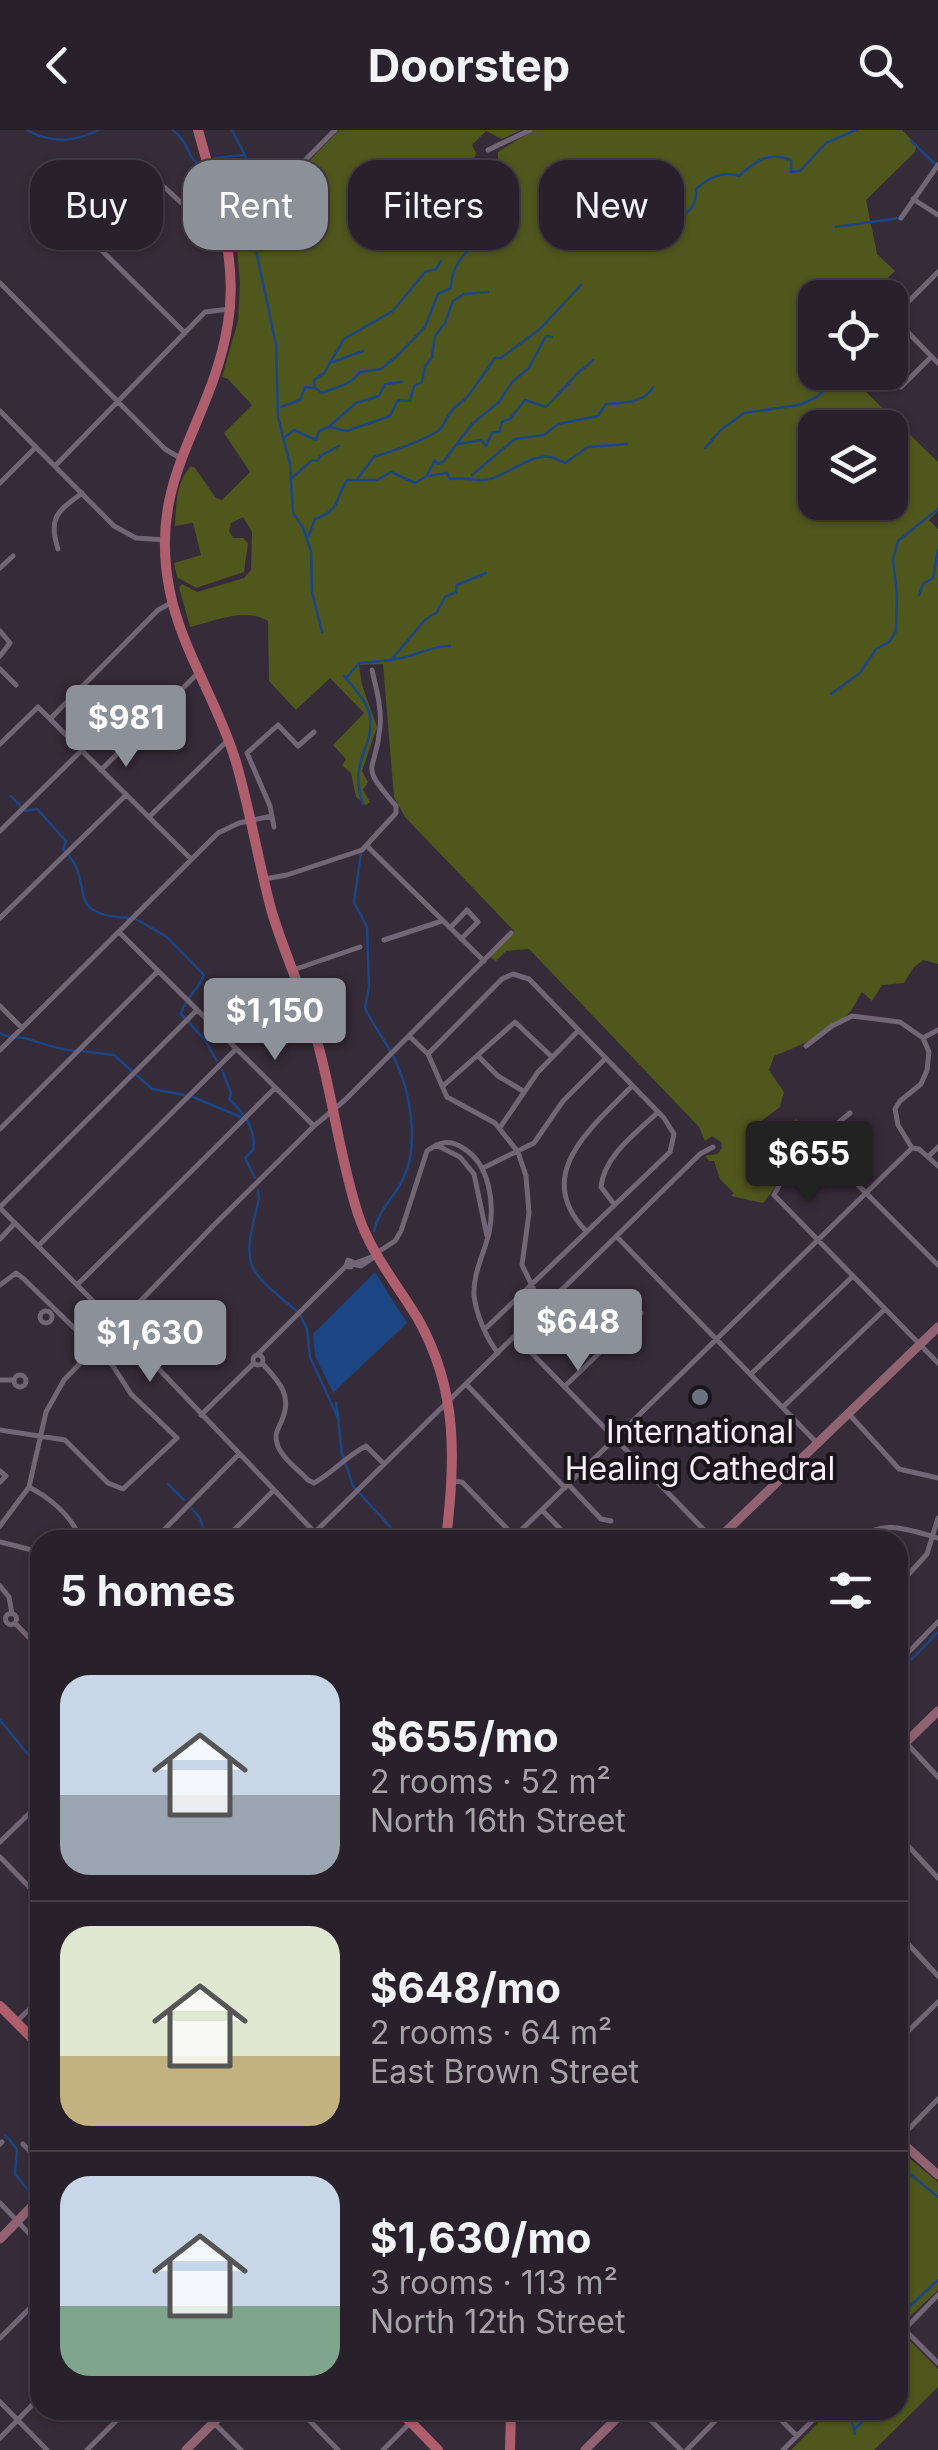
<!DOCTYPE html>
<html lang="en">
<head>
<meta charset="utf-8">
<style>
  :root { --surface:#28202a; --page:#342d36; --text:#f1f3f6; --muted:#a5a3a8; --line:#443e47; --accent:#8c9099 }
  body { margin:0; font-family:Inter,sans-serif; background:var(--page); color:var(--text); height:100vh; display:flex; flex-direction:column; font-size:38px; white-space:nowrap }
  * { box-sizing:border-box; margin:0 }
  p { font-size:32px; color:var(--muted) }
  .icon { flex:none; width:55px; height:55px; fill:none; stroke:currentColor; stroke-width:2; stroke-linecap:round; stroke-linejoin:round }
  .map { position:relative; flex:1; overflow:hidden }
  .drawer { position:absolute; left:30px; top:1400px; width:878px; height:890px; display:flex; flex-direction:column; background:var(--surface); border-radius:30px; box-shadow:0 2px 8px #0004,0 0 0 2px var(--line) }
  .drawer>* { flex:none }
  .top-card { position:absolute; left:30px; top:30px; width:880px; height:90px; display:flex; gap:20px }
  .buttons { position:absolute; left:798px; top:150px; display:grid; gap:20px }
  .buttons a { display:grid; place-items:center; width:110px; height:110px; border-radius:20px; background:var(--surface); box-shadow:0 2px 8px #0004,0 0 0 2px var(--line); font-size:50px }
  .price { position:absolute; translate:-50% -85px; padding:0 22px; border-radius:10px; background:var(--accent); color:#fff; font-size:32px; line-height:65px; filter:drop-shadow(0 2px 5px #0008) }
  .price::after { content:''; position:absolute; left:50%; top:60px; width:30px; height:22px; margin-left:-15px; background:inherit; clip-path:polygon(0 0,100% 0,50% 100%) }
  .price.active { background:#222; color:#fff }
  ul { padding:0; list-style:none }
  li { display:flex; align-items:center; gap:30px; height:250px; padding:0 30px }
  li+li { border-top:2px solid var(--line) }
  li span { display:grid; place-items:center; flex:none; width:280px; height:200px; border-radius:30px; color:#555 }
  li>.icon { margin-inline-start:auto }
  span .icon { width:120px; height:120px; fill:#fffc; stroke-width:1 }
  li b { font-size:42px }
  h2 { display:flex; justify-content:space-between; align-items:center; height:120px; padding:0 30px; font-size:42px }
  .chip { padding:0 35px; border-radius:30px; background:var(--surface); box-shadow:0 2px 8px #0004,0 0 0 2px var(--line); font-size:35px; line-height:90px }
  .chip.active { background:var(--accent); color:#fff }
  header { display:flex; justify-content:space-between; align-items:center; height:130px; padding:0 30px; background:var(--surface); font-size:45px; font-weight:700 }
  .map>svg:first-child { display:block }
  .green { fill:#4f571d; fill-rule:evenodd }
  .water { fill:#1c4584 }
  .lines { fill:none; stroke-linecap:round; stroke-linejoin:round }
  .stream { stroke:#1c4584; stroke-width:2.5 }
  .street { stroke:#726575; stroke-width:5 }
  .secondary { stroke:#916271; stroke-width:9 }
  .primary { stroke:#af5e6e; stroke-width:10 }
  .worship-dot { fill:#6b7280; stroke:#1a151b; stroke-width:4 }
  .labels { text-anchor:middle; stroke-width:8; stroke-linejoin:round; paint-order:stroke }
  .poi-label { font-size:32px; fill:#f8f1fa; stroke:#1a151b }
</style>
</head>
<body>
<header><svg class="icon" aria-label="back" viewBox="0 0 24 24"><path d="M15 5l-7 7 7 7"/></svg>Doorstep<svg class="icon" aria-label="search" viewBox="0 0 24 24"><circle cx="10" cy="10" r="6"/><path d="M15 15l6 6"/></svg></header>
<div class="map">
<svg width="938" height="2320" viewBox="0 0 938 2320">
  <rect width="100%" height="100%" fill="#362b38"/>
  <!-- green -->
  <path class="green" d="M339,0h182l-19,9 -16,-8 -14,14 4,8 -3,9 13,11 12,-7v-14l35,-22h369l15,15 -2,7 -49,48 11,54 18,17 -23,22v4l-57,1v74l61,1 -13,16 75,73v49l-9,9 9,9v435l-15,-4 -9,7 -10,16 -22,2 -10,16 -10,-9c-5,7 -8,16 -14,22 -19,20 -49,32 -74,42l-5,14 15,22 -4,15 -20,15 12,15h5l19,-18 13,10 -14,14 5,14 -3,12 -11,5 -23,29 -32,-7 3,-3 -14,-14 -6,-18h-5l-4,-5 12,-2 5,-6 -1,-6 -9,-6 -7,5 -6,-14 -170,-178 -23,2 -10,10 -7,-5 25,-25 -109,-114 -11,-20 -11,-133 -24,1 3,20 15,42 -15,44 6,11 -5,8 7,12 -4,3 -10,-8 -5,-24 -9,-8 4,-6 -13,-14 31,-32 -34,-35 -34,32 -27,-29 -1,-60c-23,-14 -53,0 -78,6l-11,-40 3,-3 15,8 47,-14 7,-8 1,-38 -9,-15 -12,6 -2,8 4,7h10l5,5 -4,29 -48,16 -19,-11 -3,-14 27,-8 -8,-32 -18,3c1,-21 1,-44 16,-60l4,2 21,30 6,2 28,-28 -26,-39 28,-28 -24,-26 -6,-2 16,-56 2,-38 -4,-46zM815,298h75v74h-75z
    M898,2019l40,33v108l-34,32 -6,-5z
    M905,2206l33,33v18l-64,63h-83l40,-40h67v-67z"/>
  <!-- water -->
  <path class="water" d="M375,1142l32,51 -74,70 -18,-37 -2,-22z"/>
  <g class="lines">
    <!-- stream -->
    <path class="stream" d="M27,0c24,14 48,12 72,0
      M172,0c18,11 13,26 26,33
      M232,0l21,41 -4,42
      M911,11l24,23
      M215,28l29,-3
      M679,89c12,-9 18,-15 17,-30 12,-11 27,-19 43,-13 17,-15 29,-25 52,-16v12l9,-1 26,-28 30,-13
      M250,91l26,124 2,72 12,47 3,49 10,15 8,23 1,41 10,40
      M836,97l63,-9
      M890,201l4,-5 -1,-7
      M333,232l30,-11
      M315,258l-1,-8 10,-7 20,-34 49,-28 32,-39 11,-3 5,-8
      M281,277l19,-7 5,-13 10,1 7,5c14,-6 28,-7 38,-21l21,-3 15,-12 29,-30 13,-33 13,-6c0,-31 27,-44 43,-66
      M331,295l25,-22 23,-7 6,-12 17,-2
      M285,307l9,-7 22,10 3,-9 10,-4 18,4 43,-15 8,-16 12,1 4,-15 8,-4 3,-15 7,-10 3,-21 10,-13 8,-22 11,-7 24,-2
      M458,314l23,-4 5,6 6,-13 7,-1 3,-10 8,-3 15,-19 21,7c10,-10 19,-20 29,-31 4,-6 13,-10 18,-16
      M705,318l16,-18 23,-17 55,-8 18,-8 9,-9 20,-6 4,-10
      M427,345l8,-15 3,4 5,-2 29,-38 27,-22 13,-20 17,-14 17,-32 6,1
      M472,345l43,-36 29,-4 14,-11 40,-8 8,-12c17,-1 39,-1 47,-17
      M292,348l20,-18 6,1 2,-5 19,-10
      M358,348l16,-21c21,-7 44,-14 64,-26 6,-4 8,-14 13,-19 4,-7 13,-10 17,-16 9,-12 18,-25 27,-38h6l39,-29 41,-44
      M308,407l7,-18c27,-10 19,-19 32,-39h30l14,-8 24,11 12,-7 20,-3 3,6c12,-2 21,1 33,1 21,-1 48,-28 68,-23 5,1 9,4 14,6l23,-16 39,-3
      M919,465l4,-11 10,-6 5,-28
      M392,529l33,-39 12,-8 8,-15 11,-5 1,-7 29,-12
      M344,546c9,11 24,26 26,41 4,34 -22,42 -7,87
      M347,547l12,-14c14,-1 28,-2 42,-5 17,-3 30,-12 49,-12
      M831,564l29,-21 16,-24 13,-7 7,-11 1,-36 -4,-36 5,-18 40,-32
      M11,666l14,15 12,-2 29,32 -3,8c36,36 -3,65 65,69
      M361,723l-7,49 13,25 2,60 -4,21c9,19 23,36 31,54 15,32 23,83 8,115 -9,21 -24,29 -30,54
      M136,789l31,18 37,38c-5,15 -19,22 -23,39l24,26 12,21
      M0,903c9,6 14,3 24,5 18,5 33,11 51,13
      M83,921l31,4 38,34 33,6
      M222,940l9,23 -2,6c14,13 28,31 24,51l-8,8 10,20
      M193,967l48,20
      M258,1060l1,9c-18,70 -14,69 40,114l8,16 3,28 28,61 4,36 11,32 49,54
      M336,1273l2,13
      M168,1354l16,16
      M191,1378l9,10 7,22
      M898,1543l40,-41
      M0,1590l40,49
      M898,1964l4,27 -3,7
      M5,2005l12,14 -2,25 19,23
      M898,2034l40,33
      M907,2183l3,-7 28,-26
      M898,2249l6,-10 2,-24
      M849,2280l6,24
      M854,2300l20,-20"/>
    <!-- street -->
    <path class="street" d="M488,20l42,-20
      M147,41l70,65h5
      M913,69l25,16
      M64,83l121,120
      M901,88l37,-53
      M200,89h8l11,-12
      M225,102l12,-3 98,-99
      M938,142l-45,45 45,46
      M0,153l165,166 15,9
      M901,257l30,-30
      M0,281l114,115 22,12 29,2
      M55,336l150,-154 25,-3
      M0,353l36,-36
      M58,419c-10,-32 -1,-37 24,-56
      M0,438l13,-12
      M0,501l10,12 -10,13
      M0,539l16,16
      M51,588l107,-108 13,-7
      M0,614l38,-37 153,152
      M101,640l97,-97
      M149,687l77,-75
      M274,697l-4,-21 -23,-53 31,-28 20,21 16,-14
      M0,701l82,-81
      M367,716l117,115
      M264,749l23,-4 75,-25 34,-37v-7c-39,-45 -20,-30 -16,-79 2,-19 -4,-39 -8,-57
      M0,788l126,-123
      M450,798l17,-18 11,12 -17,17
      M119,802l195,194
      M384,810l58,-19
      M293,840l67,-23
      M0,876l22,22
      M409,906l19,18 19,43 48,26 23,29 8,24 3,37 -7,52 18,37
      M923,908l15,-8
      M806,916l26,-20 20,-10 48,6 23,16 6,14 -2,18 -6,14 -21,17 -5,8 3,16 14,23
      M0,920l218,-217 21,-10 33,-7
      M428,924l74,-75 11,-5 16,5 135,139 10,16 -4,18 -185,177
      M478,926l20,20 25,15
      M443,956l72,-64 37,35
      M501,996l37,-54 39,-40
      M0,999l158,-158
      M436,1015l24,12 14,17 13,62
      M929,1026l9,-9
      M483,1038l51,-25 29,-42 41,-41
      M820,1040l7,-38 23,-19
      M614,1074l-13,-17c3,-31 35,-54 56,-74
      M0,1077l197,-197
      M0,1078l112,112 210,220
      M586,1101c-54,-56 4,-102 45,-144
      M616,1106l201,207
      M0,1109l15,-16
      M38,1116l198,-197
      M378,1122l17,-11 6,-10 26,-80c12,-9 22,-12 36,-3 27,16 32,56 26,85 -5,21 -16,40 -15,62 2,19 12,43 24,58
      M348,1130l5,2 -2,5 -5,-1z
      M353,1134l8,2 16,-11
      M353,1134l21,-8
      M938,1135l-84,-84 -23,-10 -32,-1 -18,12 -7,13 164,168
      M0,1155l16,-12 8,6 89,87 18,28 46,44 -54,51 -15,-6 -43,-43 -65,-10
      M77,1155l198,-197
      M40 1187a6 6 0 1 1 12 0a6 6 0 1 1-12 0Z
      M515,1206l199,204
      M258,1224l88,-88
      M253 1230a5 5 0 1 1 10 0a5 5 0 1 1-10 0Z
      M262,1233c16,18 31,31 20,57 -3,8 -8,13 -5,23 3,14 22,27 31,37l6,3c19,-10 32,-27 52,-37l18,18
      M751,1244l102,-98
      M14 1251a6 6 0 1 1 12 0a6 6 0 1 1-12 0Z
      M0,1250h14
      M467,1255l98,103
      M565,1256l76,-73
      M783,1277l102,-98
      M848,1283l51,56 39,9
      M201,1285l53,-52
      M0,1341l6,5 -6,6
      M453,1351l9,1 56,58
      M568,1354l33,35 10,2
      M29,1357c19,10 39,26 49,46l-4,7
      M542,1380l29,30
      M0,1396l29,-39 17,-75 18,-32 150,-155 100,-99 31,-26 166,-167
      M154,1410l85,-86
      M224,1410l50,-50
      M307,1410l393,-386 13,-7
      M511,1410l401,-392 7,1 19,17
      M858,1410c24,-22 51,-10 80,-2
      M0,1412l40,10
      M0,1456l9,11 3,17
      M898,1456l29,-32 11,-36
      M5.5 1489a5.5 5.5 0 1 1 11 0a5.5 5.5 0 1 1-11 0Z
      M15,1493l25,26
      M898,1533l40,-41
      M898,1604l40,43
      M898,1705l40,43
      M0,1712l40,-39
      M0,1727l40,41
      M898,1803l40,43
      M16,1892l24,-23
      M898,1911l40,-39
      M898,2010l40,-41
      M0,2014l2,-2
      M23,2014l17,18
      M0,2073l40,42
      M898,2193l40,40
      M898,2206l40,-41
      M0,2208l40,-40
      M0,2272l47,48
      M201,2280l40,40
      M299,2280l39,40
      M640,2280l41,40
      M771,2280l26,26
      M511,2288l12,-2 7,-6
      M0,2308l40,-41
      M87,2320l40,-40
      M383,2320l26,-26
      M687,2320l28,-29
      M783,2320l40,-40"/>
    <!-- secondary -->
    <path class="secondary" d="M717,1410l221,-213
      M898,1620l40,-39
      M898,2009l40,36
      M0,2109l40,-41
      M186,2320l40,-40
      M585,2320l40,-40"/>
    <!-- primary -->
    <path class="primary" d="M198,0c17,62 41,128 30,193 -16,102 -82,154 -58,269 12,59 49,112 66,170 14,48 22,98 35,147 14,48 37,94 49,143 14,54 21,110 38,162 13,40 39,70 60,105 41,73 37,141 28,221
      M0,1876l40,40
      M399,2280l39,40
      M510,2320l1,-40"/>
  </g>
  <!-- markers -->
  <circle class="worship-dot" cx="700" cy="1267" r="10"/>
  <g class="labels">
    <!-- poi labels -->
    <g class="poi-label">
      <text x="700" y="1313">International<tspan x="700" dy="37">Healing Cathedral</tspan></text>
    </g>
  </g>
</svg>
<div class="buttons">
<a><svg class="icon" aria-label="locate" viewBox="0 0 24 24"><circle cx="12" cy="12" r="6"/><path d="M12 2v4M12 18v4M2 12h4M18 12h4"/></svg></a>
<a><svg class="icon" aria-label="layers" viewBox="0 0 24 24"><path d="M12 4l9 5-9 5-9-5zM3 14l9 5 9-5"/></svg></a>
</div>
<b class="price" style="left:126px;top:640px">$981</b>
<b class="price" style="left:275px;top:933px">$1,150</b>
<b class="price active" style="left:809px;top:1076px">$655</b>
<b class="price" style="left:578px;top:1244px">$648</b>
<b class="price" style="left:150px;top:1255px">$1,630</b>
<div class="top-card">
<a class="chip">Buy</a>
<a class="chip active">Rent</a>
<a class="chip">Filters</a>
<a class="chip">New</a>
</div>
<section class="drawer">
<h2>5 homes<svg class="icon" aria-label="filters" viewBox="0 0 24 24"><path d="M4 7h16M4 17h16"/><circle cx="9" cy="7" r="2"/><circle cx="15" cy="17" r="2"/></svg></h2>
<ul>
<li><span style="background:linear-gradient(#c9d6e8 60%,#9aa5b1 0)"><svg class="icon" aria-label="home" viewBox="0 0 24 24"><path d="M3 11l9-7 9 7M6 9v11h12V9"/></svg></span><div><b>$655/mo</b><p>2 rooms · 52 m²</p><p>North 16th Street</p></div></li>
<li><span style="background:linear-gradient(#dfe7d0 65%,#c2b280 0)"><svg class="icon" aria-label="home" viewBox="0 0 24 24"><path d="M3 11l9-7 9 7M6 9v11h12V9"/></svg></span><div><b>$648/mo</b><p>2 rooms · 64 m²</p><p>East Brown Street</p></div></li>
<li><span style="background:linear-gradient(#c9d6e8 65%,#7fa58c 0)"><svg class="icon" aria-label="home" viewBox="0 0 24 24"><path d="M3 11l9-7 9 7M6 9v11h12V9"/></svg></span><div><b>$1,630/mo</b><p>3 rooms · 113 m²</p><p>North 12th Street</p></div></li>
</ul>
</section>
</div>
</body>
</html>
